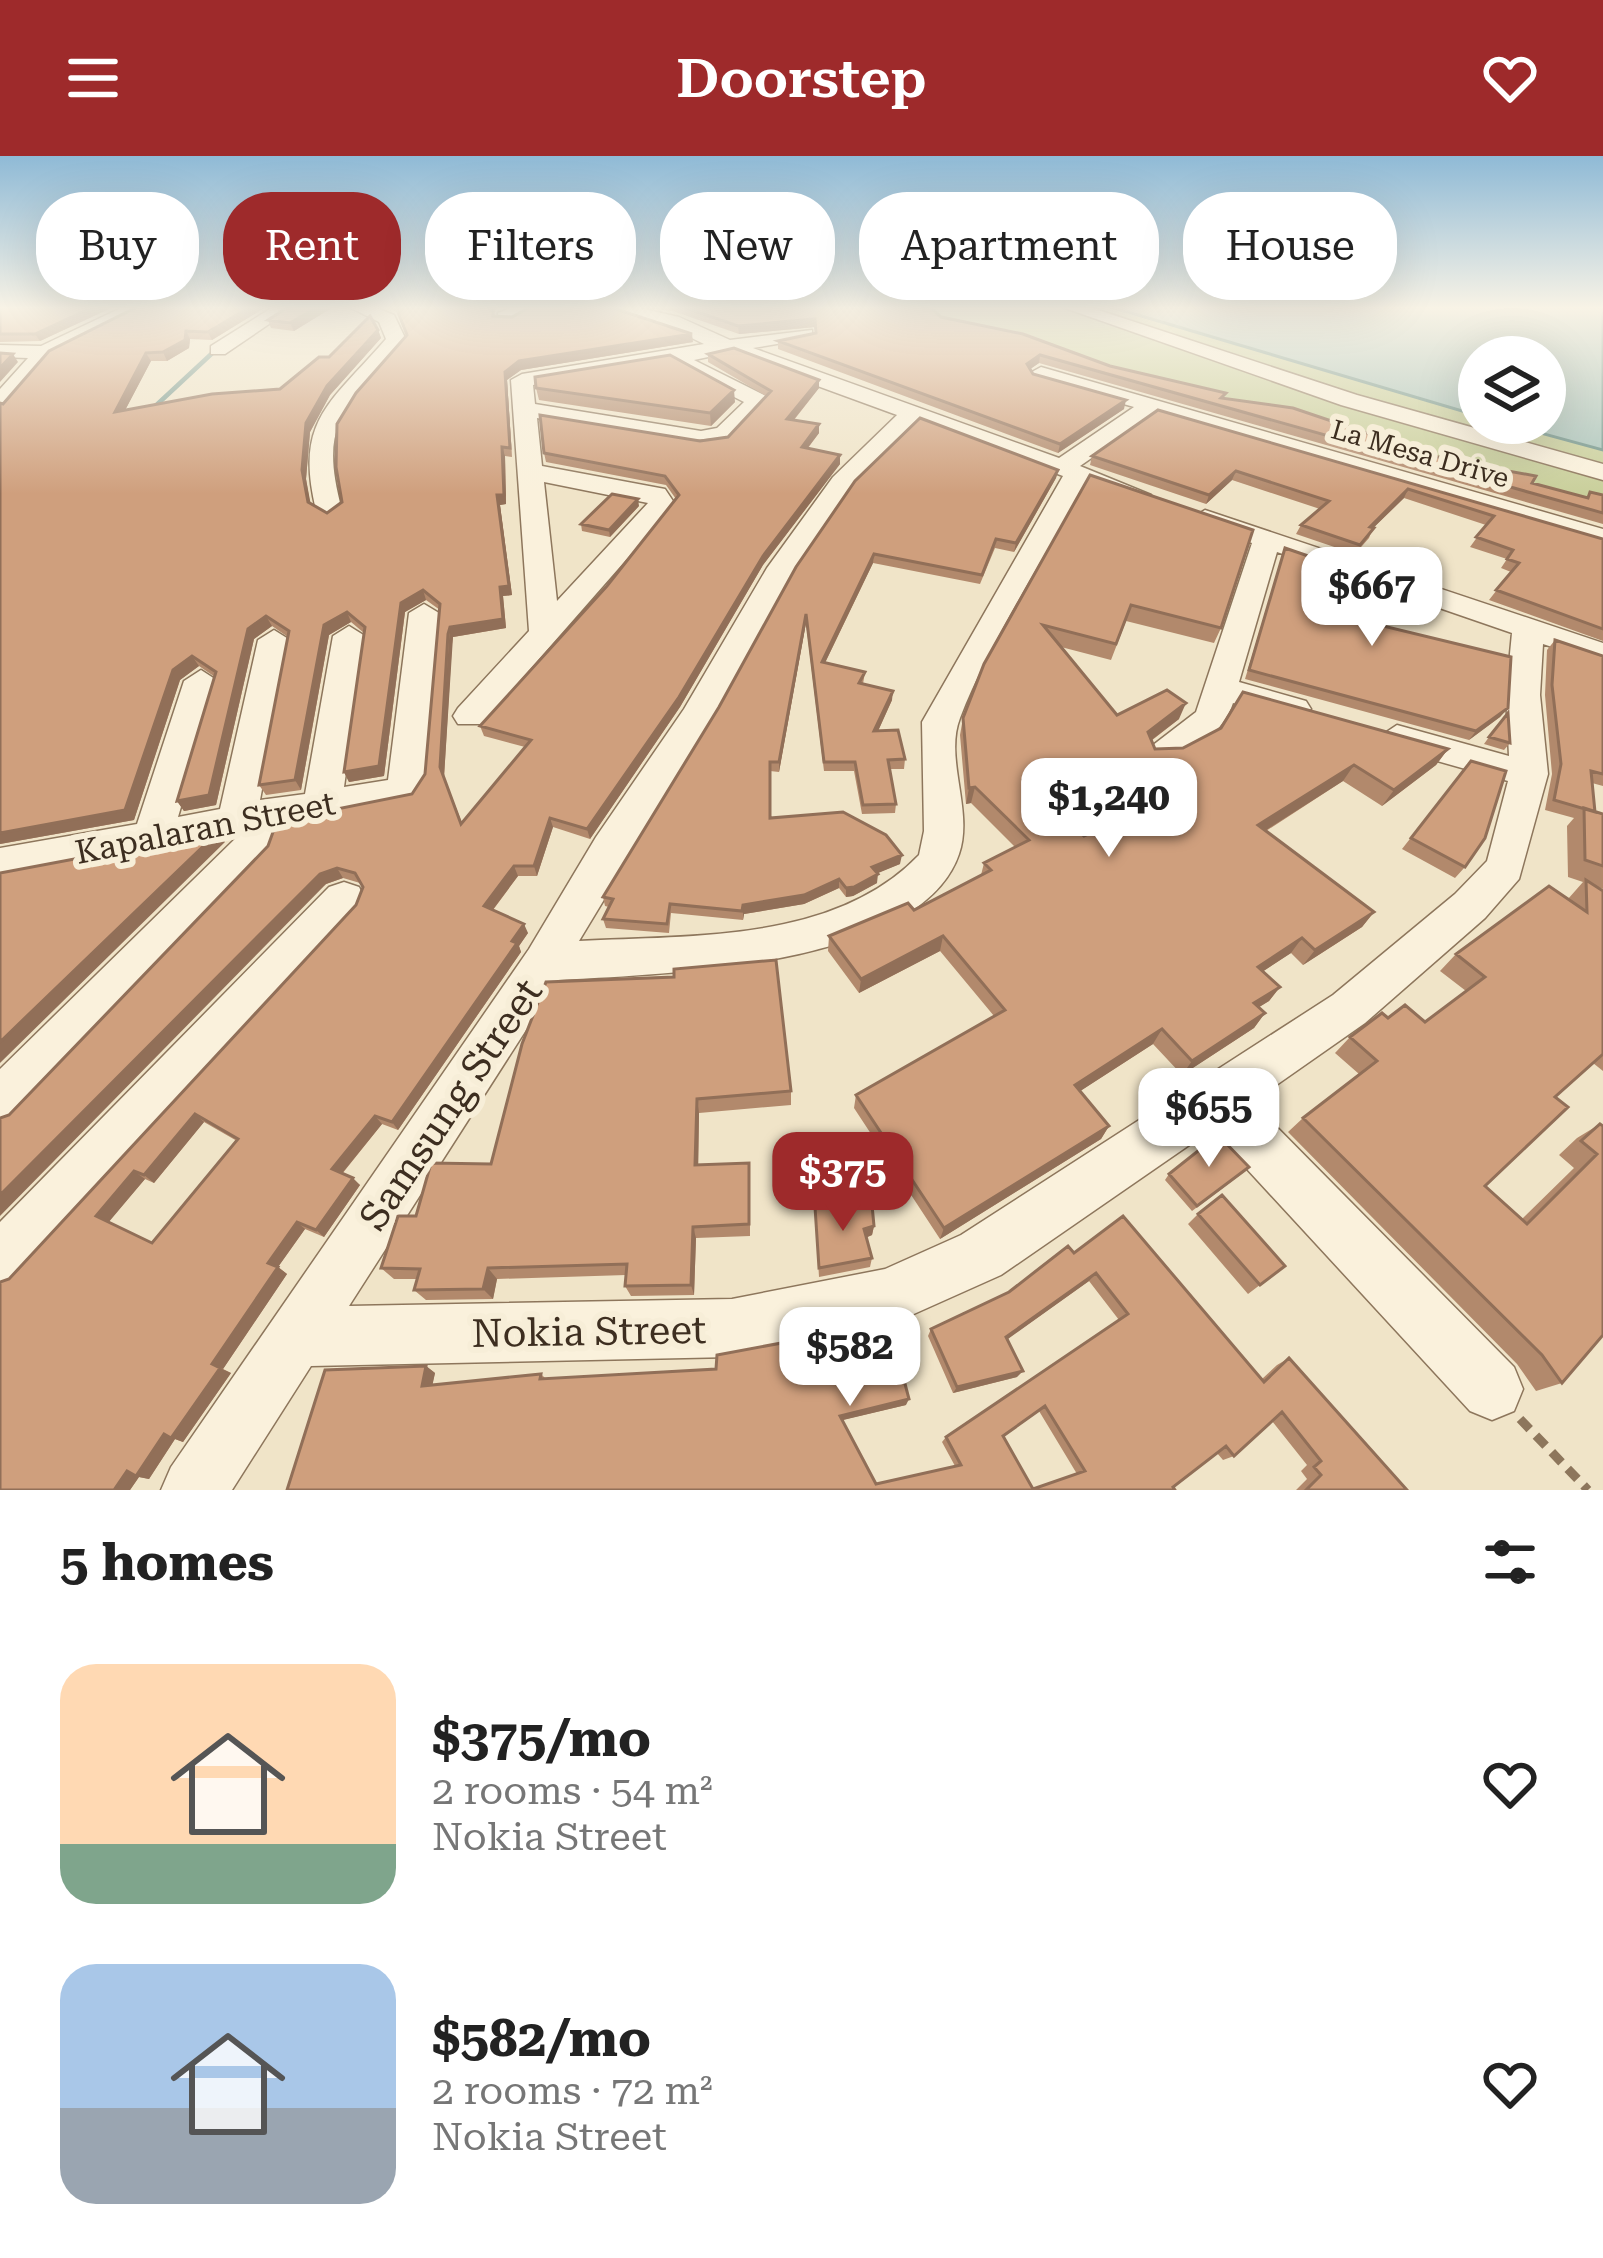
<!DOCTYPE html>
<html lang="en">
<head>
<meta charset="utf-8">
<style>
  :root { --surface:#fff; --page:#f2f2f2; --text:#222; --muted:#767676; --accent:#9e2a2b }
  body { margin:0; font-family:"Roboto Serif",serif; background:var(--page); color:var(--text); height:100vh; display:flex; flex-direction:column; font-size:45px; white-space:nowrap }
  * { box-sizing:border-box; margin:0 }
  p { font-size:39px; color:var(--muted) }
  .icon { flex:none; width:66px; height:66px; fill:none; stroke:currentColor; stroke-width:2; stroke-linecap:round; stroke-linejoin:round }
  .map { position:relative; height:1334px; overflow:hidden }
  .sheet { display:flex; flex-direction:column; background:var(--surface); flex:1 }
  .sheet>* { flex:none }
  .guide { position:absolute; left:36px; top:36px; width:1533px; height:108px; display:flex; gap:24px }
  .controls { position:absolute; left:1458px; top:180px; display:grid; gap:24px }
  .controls a { display:grid; place-items:center; width:108px; height:108px; border-radius:50%; background:var(--surface); box-shadow:0 12px 48px #0002; font-size:60px }
  .price { position:absolute; translate:-50% -102px; padding:0 27px; border-radius:24px; background:#fff; color:#222; font-size:39px; line-height:78px; filter:drop-shadow(0 3px 6px #0008) }
  .price::after { content:''; position:absolute; left:50%; top:72px; width:36px; height:27px; margin-left:-18px; background:inherit; clip-path:polygon(0 0,100% 0,50% 100%) }
  .price.current { background:var(--accent); color:#fff }
  ul { padding:0; list-style:none }
  li { display:flex; align-items:center; gap:36px; height:300px; padding:0 60px }
  li span { display:grid; place-items:center; flex:none; width:336px; height:240px; border-radius:36px; color:#555 }
  li>.icon { margin-inline-start:auto }
  span .icon { width:144px; height:144px; fill:#fffc; stroke-width:1 }
  li b { font-size:51px }
  h2 { display:flex; justify-content:space-between; align-items:center; height:144px; padding:0 60px; font-size:51px }
  .chip { padding:0 42px; border-radius:48px; background:var(--surface); box-shadow:0 12px 48px #0002; font-size:42px; line-height:108px }
  .chip.current { background:var(--accent); color:#fff }
  header { display:flex; justify-content:space-between; align-items:center; height:156px; padding:0 60px; background:var(--accent); color:#fff; font-size:54px; font-weight:600 }
  .map>svg:first-child { display:block }
  .green { fill:#c9cf9b; fill-rule:evenodd }
  .water { fill:#a9c4bc; stroke:#6f938a; stroke-width:3 }
  .lines { fill:none; stroke-linecap:round; stroke-linejoin:round }
  .stream { stroke:#6f938a; stroke-width:4.5 }
  .minor-casing { stroke:#8d765c; stroke-width:3 }
  .path { stroke:#8d765c; stroke-width:9; stroke-dasharray:14 9; stroke-linecap:butt }
  .minor { fill:#faf1dc; fill-rule:evenodd }
  .wall { fill:#b2896c; fill-rule:evenodd }
  .shaded-wall { fill:#916f58 }
  .building { fill:#cf9f7d; stroke:#916f58; stroke-width:3; fill-rule:evenodd }
  .labels { text-anchor:middle; stroke-width:12; stroke-linejoin:round; paint-order:stroke }
  .far-street-label { font-size:27px; fill:#3d2e20; stroke:#f7eed8 }
  .street-label { font-size:33px; fill:#3d2e20; stroke:#f7eed8 }
  .near-street-label { font-size:39px; fill:#3d2e20; stroke:#f7eed8 }
</style>
</head>
<body>
<header><svg class="icon" aria-label="menu" viewBox="0 0 24 24"><path d="M4 6h16M4 12h16M4 18h16"/></svg>Doorstep<svg class="icon" aria-label="heart" viewBox="0 0 24 24"><path d="M12 20l-8-8c-3-5 5-10 8-4 3-6 11-1 8 4z"/></svg></header>
<div class="map">
<svg width="1603" height="1334" viewBox="0 0 1603 1334">
  <rect width="100%" height="100%" fill="#f0e4c8"/>
  <!-- green -->
  <path class="green" d="M899,151h704v195zM1479,201h66v66h-66z"/>
  <!-- water -->
  <path class="water" d="M1111,151h492v143l-99,-27h41v-66h-66v59z"/>
  <g class="lines">
    <!-- stream -->
    <path class="stream" d="M233,178l47,-27
      M150,255l71,-66"/>
    <defs>
      <path id="minor" d="M123,151h23l-95,49 -43,52 -8,2v-21l28,-31 -28,-1v-12l41,1z
        M273,151h21l-69,47h-14v-8z
        M349,151h25l20,8 12,25c-53,70 -91,71 -64,170l-13,8 -13,-8c-22,-91 15,-107 70,-171l-7,-17z
        M513,151h25l-26,14h-14v-8z
        M603,151h32l44,10 51,23 82,-10v8l-59,10 306,110 75,-51 -101,-29 -3,-5 11,-6 562,162v17l-448,-132 -75,52 71,29 -13,8 -54,-19c-38,72 -96,160 -124,234 -16,41 14,93 -1,136 -39,115 -303,120 -401,126l-209,326 383,-7 153,-30 76,-34 372,-240 122,-101 32,-33 21,-80 -124,-35 -5,-9 18,-12 112,31 -3,-61 6,-62 -235,-81 -38,130 67,19 5,8 -17,11 -61,-17c-9,29 -52,67 -84,58l-5,-9 52,-40 56,-169 -57,-19 -3,-6 13,-8 398,133v21l-60,-20 -3,51 8,79 -29,105 -34,39 -120,105 -113,79 262,265 9,22 -9,22 -22,9 -22,-9 -259,-281 -210,145 -114,51 -155,31 -421,9 -79,124h-71l10,-23 358,-518 67,-112 88,-128 83,-141 66,-91 64,-62 -170,-62 -33,7 72,36c-11,82 -176,31 -229,22l5,48 123,23 10,15 -193,220h-24l-5,-8 5,-8 71,-77 -18,-251 11,-6 182,-30 -39,-19zM674,206l5,7 65,33 -27,26 -16,3 -166,-27 -2,-19zM916,266l147,54 -141,246 2,109 -5,24c-84,88 -229,80 -340,86l137,-227 76,-140 59,-87zM544,326l104,21 -91,98z
        M1062,151h27l268,88 246,69v16l-262,-75z
        M424,448l15,9 -14,170 -12,18 -133,26 -9,26 -253,267 -18,7v-58l239,-234 -239,45v-32l137,-24 47,-143 17,-11 17,11 -40,136 42,-8 38,-169 16,-10 16,10 -30,160 45,-6 28,-158 16,-10 16,10 -21,151 44,-7 21,-167z
        M344,726l15,5 6,12 -6,12 -339,371 -20,8v-68l329,-335z"/>
    </defs>
    <!-- minor casing -->
    <use href="#minor" class="minor-casing"/>
    <!-- path -->
    <path class="path" d="M1520,1263l68,71"/>
    <!-- minor -->
    <use href="#minor" class="minor"/>
  </g>
  <!-- wall -->
  <path class="wall" d="M0,151h113l-73,34 -40,1z
    M138,151h128l-54,33 -22,-1 -1,9 -22,13h-16l-26,49 155,-21 49,-32 49,-27 3,8 -51,57 -20,37 -4,47 4,24 17,10 15,-11 65,-167 -9,-22 -10,-6h115l-9,3 1,6 198,26 -172,28 -14,10 5,77 -7,-1 1,48 -6,1 12,90 -9,1 3,32 -53,9 -1,7 -8,133 18,46 63,-76 -41,-11 -4,-10 127,-140 69,-87 -10,-14 -120,-23 -2,-9 184,-16 38,-41 -58,-34v-8l111,34 -25,32 25,4v9l-11,15 32,16 -77,101 -83,142 -90,132 -37,-12 -16,49h-19l-25,34 35,23 -9,13 2,6 -123,178 -16,-6 -40,50 18,11 -36,52 -19,-8 -27,38 9,7 -64,95 8,4 -48,69 -8,-3 -26,40 -10,-2 -9,13h-130l9,-211 347,-374 7,-17 -3,-5 -17,-5 -17,6 -317,231 403,-321 13,-20 15,-164 -14,-10 -21,12 -21,164 -35,6 -5,-10 20,-139 -13,-11 -22,13 -28,155 -35,5 -7,-10 29,-148 -16,-11 -18,13 -38,166 -32,6 -7,-10 38,-124 -16,-11 -19,14 -46,140 -134,24v-441l3,1zM204,966l33,19 -85,102 -44,-21 37,-43 9,4z
    M288,151h45l-39,24 -23,-3 -3,-8z
    M635,151h295l11,10 283,82 362,99 4,-6 13,3v29l-564,-161 -9,6 3,5 91,35 -66,44 -280,-104v-8l37,-8v-6l-76,7 -66,-23z
    M536,232l199,14 -24,24 -172,-26z
    M1158,254l445,129v102l-114,-41 22,-28 -10,-4 6,-9 -37,-12 16,-22 -82,-27 -31,30 -4,10 -14,16 -59,-20 5,-9 19,-16 -88,-29 -26,24 -116,-39 2,-9z
    M1058,314l-2,8 -42,74 -19,-4 -15,36 -107,-21 -48,100 40,9 -2,12 29,16 -14,31 27,28 -1,10h-14l6,35 -1,9 -33,1 -8,-43h-30l-18,-148 -27,149 -9,-1v47l130,46 -23,9v10l-24,13 -7,1 -7,-9 -35,16 -60,10 -1,6 -72,-7 -2,20 -63,-5 -3,-9 6,-12 -4,-1 -2,-9 116,-190 77,-140z
    M1090,319l131,153 -7,15 -88,-22 -15,39 -50,-13 56,68 62,4 -28,22 4,8h293l-12,16 -54,41 -39,-25 -77,50 108,81 -12,15 -59,38 -12,-12 -28,18 17,16 -11,14 -10,6 6,6 -11,15 -72,47 -29,-31 -73,47 29,35 -8,13 -161,100 -86,-131 2,-13 138,-79 -54,-65 -81,42 -31,-42 1,-15 85,-26 67,-35 3,-12 31,-16 -44,-44 -5,1 -6,-69 3,-17zM1094,623l40,35 -50,22 -47,-44z
    M639,350l-29,31 -28,-6 -1,-7z
    M1285,392l98,78 125,82 -8,9 -31,23 -224,-61z
    M1555,484l48,16v130l-11,-3 3,29 8,2v75l-5,-2 5,4v180l-10,-8 -38,34 -70,89 37,33 52,-51 -15,-13 18,-17 23,-14 3,2 -41,257 -26,8 -19,-27 -229,-232 15,-14 56,-44 -24,-21 15,-16 38,-19 37,4 41,-31 -26,-20 16,-17 112,-55 15,-17 -15,-5 -1,-51 7,-8 -29,-8 7,-36 -7,-79 2,-45z
    M1489,581l21,6 -6,7 -20,-6z
    M1471,605l-6,106 -10,11 -53,-29z
    M522,888l269,47v14l-92,8 -1,52 52,11v60l-54,2 -2,57 -63,1 -6,-10 1,-11 -129,4 -4,20 -67,1 -12,-10 3,-11h-23l-13,-11 35,-52 75,-52z
    M1244,1016l-52,39 -27,-31 4,-6z
    M815,1051l59,19 -2,9 -5,2 5,21 -2,9 -51,10z
    M1198,1058l87,52 -37,28 -60,-70z
    M1074,1097l188,126 15,-14 12,-7 118,132h-111l11,-11 -6,-8 6,-6 -35,-44 -38,35 -11,4 -6,-7 -44,34 2,3h-888l139,-124 9,7 -3,12 109,-11 5,5 360,26 -64,15 34,64 79,-18 -13,-24 4,-5 173,-117 -30,-39 -82,58 10,38 -64,16 -25,-57 3,-7 78,-37zM1039,1255l38,63 -44,15 -30,-52z"/>
  <!-- shaded-wall -->
  <path class="shaded-wall" d="M93,151h20l-73,34 -5,-7z
    M250,151h16l-54,33 -4,-8z
    M318,151h15l-39,24 -4,-8z
    M815,163v8l-76,7 -1,-8z
    M378,174l3,8 -51,57 -20,37 -4,47 6,32 -4,-9 -6,-32 4,-47 21,-37z
    M186,175l4,8 -1,9 -22,13 -4,-9z
    M692,178l1,8 -172,28 -14,10 5,77 -7,-85 14,-11z
    M146,197l5,8 -31,59 -5,-8z
    M13,198l5,8 -18,20v-14z
    M1040,199l-1,8 -13,9 1,-8z
    M819,224v8l-32,40v-9z
    M734,234l1,12 -24,24 -1,-13z
    M1126,244l-2,9 -66,44 2,-9z
    M819,268v9l-17,22v-8z
    M502,291l3,9 1,48 -6,1 12,90 -9,1 3,32 -53,9 -9,140 -4,-10 10,-140 50,-40 -3,-92z
    M840,299v9l-77,101 -83,142 -90,132 -3,-10 176,-273z
    M1058,314l-2,8 -42,74 2,-9z
    M1236,315l-4,9 -26,24 3,-9z
    M1408,333l-4,9 -39,38 5,-9z
    M638,343l1,7 -29,31 -1,-7z
    M874,398l-1,9 -52,108 1,-9z
    M423,434l3,10 -21,12 -21,164 -35,6 -5,-10 57,-169z
    M347,456l4,10 -22,13 -28,155 -6,-10 29,-155z
    M806,458v9l-27,149v-10z
    M266,460l6,10 -18,13 -38,166 -32,6 -7,-10 71,-172z
    M192,500l7,10 -19,14 -46,140 -134,24v-11l173,-163z
    M893,535l-1,9 -18,40v-9z
    M1186,547l-7,16 -38,29 7,-16z
    M1508,552l-8,9 -31,23 7,-9z
    M1448,593l-12,16 -54,41 12,-16z
    M1100,607l-6,16 -74,17 4,-16z
    M1354,609l-11,16 -94,60 9,-16z
    M975,631l-4,16 -5,1 3,-16z
    M550,662l3,9 -16,49 -3,-10z
    M218,676l7,10 -225,221v-21z
    M902,699l-2,9 -29,12 1,-9z
    M514,710l4,10 -30,40 -4,-10z
    M337,712l6,10 -17,6 -326,332v-21l320,-321z
    M878,718l-1,9 -24,13 -7,1v-9z
    M839,723v9l-35,16 -60,10 -1,6v-15z
    M1374,756l-12,15 -59,38 12,-15z
    M524,768l4,9 -9,13 2,6 -123,178 -6,-8z
    M943,780l-3,15 -81,42 2,-14z
    M1302,782l-11,15 -44,29 11,-15z
    M1280,831l-11,14 -26,16 11,-14z
    M1265,857l-11,15 -72,47 10,-14z
    M1162,873l-9,15 -85,55 7,-14z
    M697,943l2,14 -1,65 -3,-13z
    M195,958l9,8 -50,61 -10,-8z
    M375,960l7,8 -43,53 -7,-8z
    M1109,970l-8,13 -161,100 4,-11z
    M134,1015l11,8 -37,44 -12,-7z
    M353,1022l7,7 -36,52 -8,-7z
    M297,1066l8,7 -27,38 9,7 -64,95 -11,-5 56,-101z
    M874,1070l-2,9 -9,4 1,-10z
    M693,1071l3,11 -2,57 -3,-10z
    M488,1112l9,11 -4,20 -10,-10z
    M1096,1117l-7,8 -88,63 5,-7z
    M426,1210l9,7 -4,19 -9,-6z
    M220,1212l11,5 -48,69 -8,-3 -26,40 -10,-2 -9,13h-16l13,-19 37,-37z
    M1023,1215l-6,6 -64,16 4,-6z
    M909,1243l-3,6 -67,16 1,-5z"/>
  <!-- building -->
  <path class="building" d="M0,151h93l-58,27h-35z
    M137,151h113l-42,25 -22,-1 -1,9 -22,12 -17,1 -31,59 97,-18 68,-5 39,-32h10l41,-41 8,14 -51,56 -21,37 -4,47 6,32 19,11 15,-11 -6,-35 1,-43 19,-31 51,-58 -11,-28h97v9l19,1 18,-10h80l82,27 -173,27 -14,11 5,76 -8,-1 2,48h-7l12,91 -9,1 3,32 -53,8 -2,7 -8,133 21,57 70,-84 -51,-14 127,-140 72,-91 -14,-19 -121,-23 -4,-38 160,26 28,-4 43,-46 -63,-37 26,-6 85,32 -32,39 32,5 -17,23 38,8 -77,101 -84,141 -92,132 -37,-11 -16,48h-20l-30,40 40,18 -12,17 5,2 -125,179 -17,-6 -43,53 21,9 -37,52 -19,-8 -29,41 10,4 -66,97 8,4 -49,70 -7,-4 -28,42 -9,-5 -13,19h-114v-208l9,-3 347,-374 7,-18 -8,-14 -18,-5 -17,6 -320,321v-77l9,-3 259,-269 9,-25 135,-27 13,-20 15,-170 -17,-14 -22,13 -22,163 -35,6 21,-145 -18,-15 -23,13 -29,155 -36,5 30,-154 -23,-15 -18,13 -39,166 -32,6 39,-129 -24,-16 -19,14 -48,140 -125,23v-430l3,1 46,-53zM195,958l43,25 -86,104 -56,-27 38,-45 10,4z
    M288,151h30l-28,16 -22,-3z
    M683,151h247l11,10 82,17 87,32 116,27 -5,5 72,10 154,52 89,16 -4,7 56,15 2,-6 13,3v18l-563,-158 -13,9 6,10 93,26 -66,44 -282,-103 38,-8 -1,-14 -77,7z
    M0,197l13,1 -13,14z
    M670,199l64,35 -24,23 -174,-25 -1,-11z
    M1158,254l445,129v90l-107,-39 23,-27 -12,-4 6,-9 -37,-13 18,-21 -86,-27 -38,38 4,1 -14,17 -59,-20 28,-24 -93,-30 -27,24 -117,-39z
    M920,262l138,52 -42,73 -20,-4 -14,36 -108,-21 -52,108 43,10 -6,11 34,8 -19,40 24,-1 7,29 -17,1 8,44 -33,1 -8,-43h-31l-18,-148 -27,148h-9v56l73,-6 43,23 16,20 -30,12 6,7 -24,13 -8,1 -7,-9 -35,16 -61,10 -1,6 -72,-7 -3,20 -64,-5 10,-20 -10,-2 116,-190 77,-140 59,-86z
    M1090,319l163,55 -32,98 -90,-23 -15,39 -73,-19 74,90 50,-25 19,13 -38,29 7,17 28,-1 38,-20 22,-36 205,57 -54,41 -40,-25 -96,60 116,87 -59,38 -13,-12 -44,29 22,20 -26,16 11,10 -73,48 -30,-32 -87,56 34,41 -165,102 -88,-133 149,-85 -62,-74 -82,43 -32,-43 79,-33 6,7 77,-40 -7,-7 45,-23 -54,-53 -6,1 -6,-70 21,-54zM1100,607l51,43 -67,30 -60,-56z
    M612,338l26,5 -29,31 -28,-6z
    M1285,392l113,39 -15,39 128,31 -3,51 -32,23 -227,-61z
    M1555,484l48,16v118l-12,-3 4,41 -41,-12 7,-36 -9,-79z
    M1508,557l2,30 -21,-6z
    M1471,605l35,10 -21,67 -20,29 -54,-29z
    M1584,652l19,6v52l-18,-6z
    M218,676l-218,210v-169z
    M1586,724l17,11v163l-48,43 13,10 -83,79 42,38 70,-70 -16,-13 19,-17 3,2v209l-41,48 -20,-28 -239,-237 74,-57 -27,-24 32,-24 6,5 17,-13 20,17 60,-45 -29,-23 93,-68 38,26z
    M776,804l15,131 -94,8 -2,66 54,-2v61l-56,3 -2,58 -66,1 2,-22 -139,4 -5,21 -69,1 6,-21 -39,-1 17,-52h18l15,-53 60,1 31,-120 24,-62 128,-5v-8z
    M1218,979l31,32 -52,39 -28,-32z
    M1222,1039l63,71 -25,19 -62,-71z
    M872,1049l2,21 -10,3 8,29 -53,10 -4,-61z
    M1123,1060l141,166 25,-24 118,132h-101l15,-15 -7,-8 7,-6 -39,-49 -48,44 -8,-10 -53,41 2,3h-888l38,-120 101,-4 -4,20 119,-12 -1,5 176,-10 1,-14 172,-32 20,76 -69,17 36,68 85,-19 -15,-28 182,-123 -32,-41 -90,64 17,34 -66,16 -26,-58 78,-37 59,-46 6,7zM1045,1250l40,65 -52,18 -30,-53z"/>
  <!-- sky -->
  <linearGradient id="sky" x2="0" y2="1"><stop stop-color="#8fbad6"/><stop offset="0.45" stop-color="#f8f3e6"/><stop offset="1" stop-color="#f8f3e6" stop-opacity="0"/></linearGradient>
  <rect width="1603" height="338" fill="url(#sky)"/>
  <g class="labels">
    <!-- far-street labels -->
    <g class="far-street-label">
      <text transform="translate(1420 298) rotate(16)" y="9">La Mesa Drive</text>
    </g>
    <!-- street labels -->
    <g class="street-label">
      <text transform="translate(205 671) rotate(-11)" y="12">Kapalaran Street</text>
    </g>
    <!-- near-street labels -->
    <g class="near-street-label">
      <text transform="translate(450 948) rotate(-56)" y="14">Samsung Street</text>
      <text transform="translate(589 1175) rotate(-1)" y="14">Nokia Street</text>
    </g>
  </g>
</svg>
<div class="controls">
<a><svg class="icon" aria-label="layers" viewBox="0 0 24 24"><path d="M12 4l9 5-9 5-9-5zM3 14l9 5 9-5"/></svg></a>
</div>
<b class="price" style="left:1372px;top:493px">$667</b>
<b class="price" style="left:1109px;top:704px">$1,240</b>
<b class="price" style="left:1209px;top:1014px">$655</b>
<b class="price current" style="left:843px;top:1078px">$375</b>
<b class="price" style="left:850px;top:1253px">$582</b>
<div class="guide">
<a class="chip">Buy</a>
<a class="chip current">Rent</a>
<a class="chip">Filters</a>
<a class="chip">New</a>
<a class="chip">Apartment</a>
<a class="chip">House</a>
</div>
</div>
<section class="sheet">
<h2>5 homes<svg class="icon" aria-label="filters" viewBox="0 0 24 24"><path d="M4 7h16M4 17h16"/><circle cx="9" cy="7" r="2"/><circle cx="15" cy="17" r="2"/></svg></h2>
<ul>
<li><span style="background:linear-gradient(#ffd9b3 75%,#7fa58c 0)"><svg class="icon" aria-label="home" viewBox="0 0 24 24"><path d="M3 11l9-7 9 7M6 9v11h12V9"/></svg></span><div><b>$375/mo</b><p>2 rooms · 54 m²</p><p>Nokia Street</p></div><svg class="icon" aria-label="heart" viewBox="0 0 24 24"><path d="M12 20l-8-8c-3-5 5-10 8-4 3-6 11-1 8 4z"/></svg></li>
<li><span style="background:linear-gradient(#a9c7e8 60%,#9aa5b1 0)"><svg class="icon" aria-label="home" viewBox="0 0 24 24"><path d="M3 11l9-7 9 7M6 9v11h12V9"/></svg></span><div><b>$582/mo</b><p>2 rooms · 72 m²</p><p>Nokia Street</p></div><svg class="icon" aria-label="heart" viewBox="0 0 24 24"><path d="M12 20l-8-8c-3-5 5-10 8-4 3-6 11-1 8 4z"/></svg></li>
</ul>
</section>
</body>
</html>
